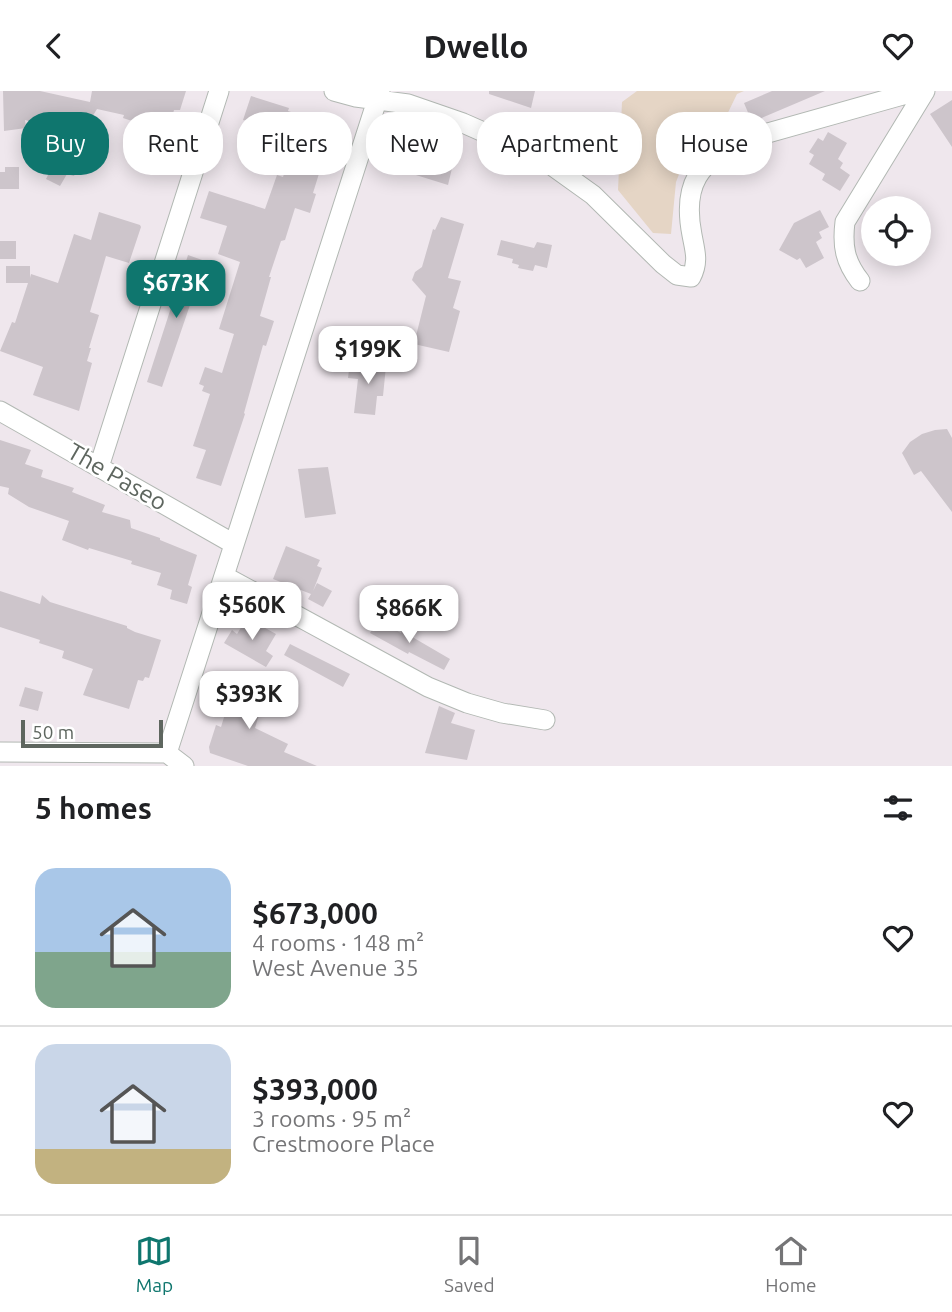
<!DOCTYPE html>
<html lang="en">
<head>
<meta charset="utf-8">
<style>
  :root { --surface:#fff; --page:#f6f6f6; --text:#202124; --muted:#757577; --line:#e0e0e0; --accent:#0f766e }
  body { margin:0; font-family:Ubuntu,sans-serif; background:var(--page); color:var(--text); height:100vh; display:flex; flex-direction:column; font-size:26px; white-space:nowrap }
  * { box-sizing:border-box; margin:0 }
  p { font-size:23px; color:var(--muted) }
  .icon { flex:none; width:38px; height:38px; fill:none; stroke:currentColor; stroke-width:2; stroke-linecap:round; stroke-linejoin:round }
  .map { position:relative; height:675px; overflow:hidden }
  .drawer { display:flex; flex-direction:column; background:var(--surface); flex:1 }
  .drawer>* { flex:none }
  .hud { position:absolute; left:21px; top:21px; width:910px; height:63px; display:flex; gap:14px }
  .controls { position:absolute; left:861px; top:105px; display:grid; gap:14px }
  .controls a { display:grid; place-items:center; width:70px; height:70px; border-radius:50%; background:var(--surface); box-shadow:0 4px 18px #0003; font-size:35px }
  .scale { position:absolute; left:21px; bottom:18px; width:142px; box-sizing:border-box; padding-left:7px; border:4px solid #5e665f; border-top:0; font-size:19px; line-height:24px; white-space:nowrap; color:#5e665f; -webkit-text-stroke:5px #fff; paint-order:stroke }
  .price { position:absolute; translate:-50% -60px; padding:0 16px; border-radius:14px; background:#fff; color:#222; font-size:23px; line-height:46px; filter:drop-shadow(0 2px 4px #0008) }
  .price::after { content:''; position:absolute; left:50%; top:42px; width:21px; height:16px; margin-left:-10px; background:inherit; clip-path:polygon(0 0,100% 0,50% 100%) }
  .price.selected { background:var(--accent); color:#fff }
  ul { padding:0; list-style:none }
  li { display:flex; align-items:center; gap:21px; height:175px; padding:0 35px }
  li+li { border-top:2px solid var(--line) }
  li span { display:grid; place-items:center; flex:none; width:196px; height:140px; border-radius:21px; color:#555 }
  li>.icon { margin-inline-start:auto }
  span .icon { width:84px; height:84px; fill:#fffc; stroke-width:1 }
  li b { font-size:30px }
  h2 { display:flex; justify-content:space-between; align-items:center; height:84px; padding:0 35px; font-size:30px }
  .pill { padding:0 24px; border-radius:28px; background:var(--surface); box-shadow:0 4px 18px #0003; font-size:24px; line-height:63px }
  .pill.selected { background:var(--accent); color:#fff }
  header { display:flex; justify-content:space-between; align-items:center; height:91px; padding:0 35px; background:var(--surface); font-size:32px; font-weight:600 }
  .tabs { display:flex; justify-content:space-around; align-items:center; height:98px; border-top:2px solid var(--line); background:var(--surface); font-size:19px; color:var(--muted) }
  .tabs a { display:grid; justify-items:center; gap:4px }
  .tabs .selected { color:var(--accent) }
  .map>svg:first-child { display:block }
  .green { fill:#e5d5c5 }
  .building { fill:#cdc5cb }
  .lines { fill:none; stroke-linecap:round; stroke-linejoin:round }
  .minor-casing { stroke:#b2b8b3; stroke-width:21 }
  .minor { stroke:#fff; stroke-width:19 }
  .labels { text-anchor:middle; stroke-width:5; stroke-linejoin:round; paint-order:stroke }
  .street-label { font-size:24px; fill:#5e665f; stroke:#fff }
</style>
</head>
<body>
<header><svg class="icon" aria-label="back" viewBox="0 0 24 24"><path d="M15 5l-7 7 7 7"/></svg>Dwello<svg class="icon" aria-label="heart" viewBox="0 0 24 24"><path d="M12 20l-8-8c-3-5 5-10 8-4 3-6 11-1 8 4z"/></svg></header>
<div class="map">
<svg width="952" height="675" viewBox="0 0 952 675">
  <rect width="100%" height="100%" fill="#efe7ed"/>
  <!-- green -->
  <path class="green" d="M637,0h107l-7,3 -15,31 -34,26 -12,31 -5,52 -18,-1 -35,-43 4,-88z"/>
  <!-- building -->
  <path class="building" d="M3,0h37l50,11 2,-11h94l-6,19h-6l-14,51 -4,-1 -2,7 -26,-10 10,-34 -15,-5 1,-3 -27,-6 -17,28 10,6 -16,33 -7,-2 -7,12 -14,-7 6,-12 -3,-2 17,-34 -41,-11 1,8 -22,3z
    M489,0h46l-4,17 -42,-14z
    M772,0h53l-73,31 -8,-19z
    M251,5l38,12 -1,3 6,2 -2,7 4,1 -4,14 -49,-15z
    M952,9v47l-22,-33z
    M408,38l34,11 -5,15 17,5 -6,25 -45,-14 2,-6 -8,-2z
    M828,41l19,11 -9,16 5,4 -3,5 10,7 -10,16 -18,-11 3,-6 -16,-10 5,-9 -5,-3 9,-14 5,3z
    M295,50l31,10 -13,42 3,1 -6,19 -15,-5 -10,32 -4,1 -12,36h2l-11,39 14,5 -8,25 -3,-1 -19,68 1,1 -24,72 -25,-8 10,-28 -13,-4 17,-52 -8,-3 2,-5 -5,-2 6,-17 17,6 12,-39 -15,-5 21,-67 -22,-8 9,-28 -27,-8 9,-27 56,18 12,-34 6,2z
    M5,76h14v22h-19v-17h5z
    M820,119l9,17 -10,5 3,6 -6,4 8,16 -18,10 -6,-10 -3,2 -18,-10 15,-27z
    M99,121l41,13 1,2 -12,36 -23,-7 -16,56 9,3 -10,33h2l-4,13 5,2 -13,48 -46,-16 10,-28 -43,-16 12,-29 3,1 13,-40h-22v-17h24v12l1,-4 27,9 16,-49 17,6z
    M441,126l23,7 -16,54 13,3 -8,27 7,3 -11,41 -35,-8 12,-48 -14,-16 3,-8 7,-5 11,-38 2,1z
    M501,149l33,8 3,-6 15,3 -5,23 -12,-3 -2,6 -15,-3 1,-3 -7,-2 1,-4 -16,-4z
    M0,150h16v18h-16z
    M188,164l17,6 -43,126 -15,-5z
    M350,271l36,4 -3,30h-6l-2,19 -21,-2 4,-34 -10,-1z
    M947,338l5,9v74l-31,-41 -7,4 -12,-22 8,-11 12,-8 13,-4z
    M0,349l31,10 -6,14 18,6 -2,7 33,11 -2,4 33,13 -3,7 28,8 1,8 29,10v2l37,15 -9,30 4,2 -5,17 -17,-5 2,-9 -15,-5 4,-12 -30,-9 1,-3 -43,-13 -1,2 -26,-10 7,-19 -40,-14 -21,-13 1,-6 -9,-2z
    M328,376l8,47 -31,4 -7,-49z
    M286,455l34,14 -3,6 5,2 -9,23 4,-8 15,8 -9,16 -15,-8 3,-5 -38,-15z
    M0,500l40,13 2,-9 8,7 77,24v2l8,4 26,8 -12,38 -4,-1 -2,4 -5,-1 -9,29 -46,-14 10,-26 -31,-11 2,-7 -25,-8 1,-3 -40,-13z
    M247,527l29,16 -10,17 7,5 -7,11 -42,-24 8,-13 5,4z
    M377,529l24,13 1,-2 48,28 -6,11 -35,-18 -1,2 -38,-21z
    M290,553l60,30 -7,13 -59,-32z
    M237,584l31,10 -13,43 33,16 -4,8 33,14h-69l-38,-13 -1,-6 7,-22 5,2z
    M25,596l18,5 -5,19 -19,-5z
    M439,615l16,7 -4,10 24,7 -8,30 -42,-7z"/>
  <g class="lines">
    <defs>
      <path id="minor" d="M334,0l22,6 52,7 55,19 77,34 53,38 70,69 14,11 14,2c8,-15 4,-26 1,-42 -10,-51 7,-73 51,-95l174,-49
        M860,190c-15,-19 -18,-35 -15,-59l80,-131
        M0,320l234,133
        M99,376l120,-376
        M224,485l204,111 39,16 35,10 43,7
        M0,661l167,1 17,13
        M167,662l213,-662"/>
    </defs>
    <!-- minor casing -->
    <use href="#minor" class="minor-casing"/>
    <!-- minor -->
    <use href="#minor" class="minor"/>
  </g>
  <g class="labels">
    <!-- street labels -->
    <g class="street-label">
      <text transform="translate(117 386) rotate(30)" y="8">The Paseo</text>
    </g>
  </g>
</svg>
<div class="controls">
<a><svg class="icon" aria-label="locate" viewBox="0 0 24 24"><circle cx="12" cy="12" r="6"/><path d="M12 2v4M12 18v4M2 12h4M18 12h4"/></svg></a>
</div>
<div class="scale">50 m</div>
<b class="price selected" style="left:176px;top:229px">$673K</b>
<b class="price" style="left:368px;top:295px">$199K</b>
<b class="price" style="left:252px;top:551px">$560K</b>
<b class="price" style="left:409px;top:554px">$866K</b>
<b class="price" style="left:249px;top:640px">$393K</b>
<div class="hud">
<a class="pill selected">Buy</a>
<a class="pill">Rent</a>
<a class="pill">Filters</a>
<a class="pill">New</a>
<a class="pill">Apartment</a>
<a class="pill">House</a>
</div>
</div>
<section class="drawer">
<h2>5 homes<svg class="icon" aria-label="filters" viewBox="0 0 24 24"><path d="M4 7h16M4 17h16"/><circle cx="9" cy="7" r="2"/><circle cx="15" cy="17" r="2"/></svg></h2>
<ul>
<li><span style="background:linear-gradient(#a9c7e8 60%,#7fa58c 0)"><svg class="icon" aria-label="home" viewBox="0 0 24 24"><path d="M3 11l9-7 9 7M6 9v11h12V9"/></svg></span><div><b>$673,000</b><p>4 rooms · 148 m²</p><p>West Avenue 35</p></div><svg class="icon" aria-label="heart" viewBox="0 0 24 24"><path d="M12 20l-8-8c-3-5 5-10 8-4 3-6 11-1 8 4z"/></svg></li>
<li><span style="background:linear-gradient(#c9d6e8 75%,#c2b280 0)"><svg class="icon" aria-label="home" viewBox="0 0 24 24"><path d="M3 11l9-7 9 7M6 9v11h12V9"/></svg></span><div><b>$393,000</b><p>3 rooms · 95 m²</p><p>Crestmoore Place</p></div><svg class="icon" aria-label="heart" viewBox="0 0 24 24"><path d="M12 20l-8-8c-3-5 5-10 8-4 3-6 11-1 8 4z"/></svg></li>
</ul>
</section>
<nav class="tabs">
<a class="selected"><svg class="icon" aria-label="map" viewBox="0 0 24 24"><path d="M3 6l6-2 6 2 6-2v14l-6 2-6-2-6 2zM9 4v14M15 6v14"/></svg>Map</a>
<a><svg class="icon" aria-label="saved" viewBox="0 0 24 24"><path d="M7 4h10v16l-5-4-5 4z"/></svg>Saved</a>
<a><svg class="icon" aria-label="home" viewBox="0 0 24 24"><path d="M3 11l9-7 9 7M6 9v11h12V9"/></svg>Home</a>
</nav>
</body>
</html>
